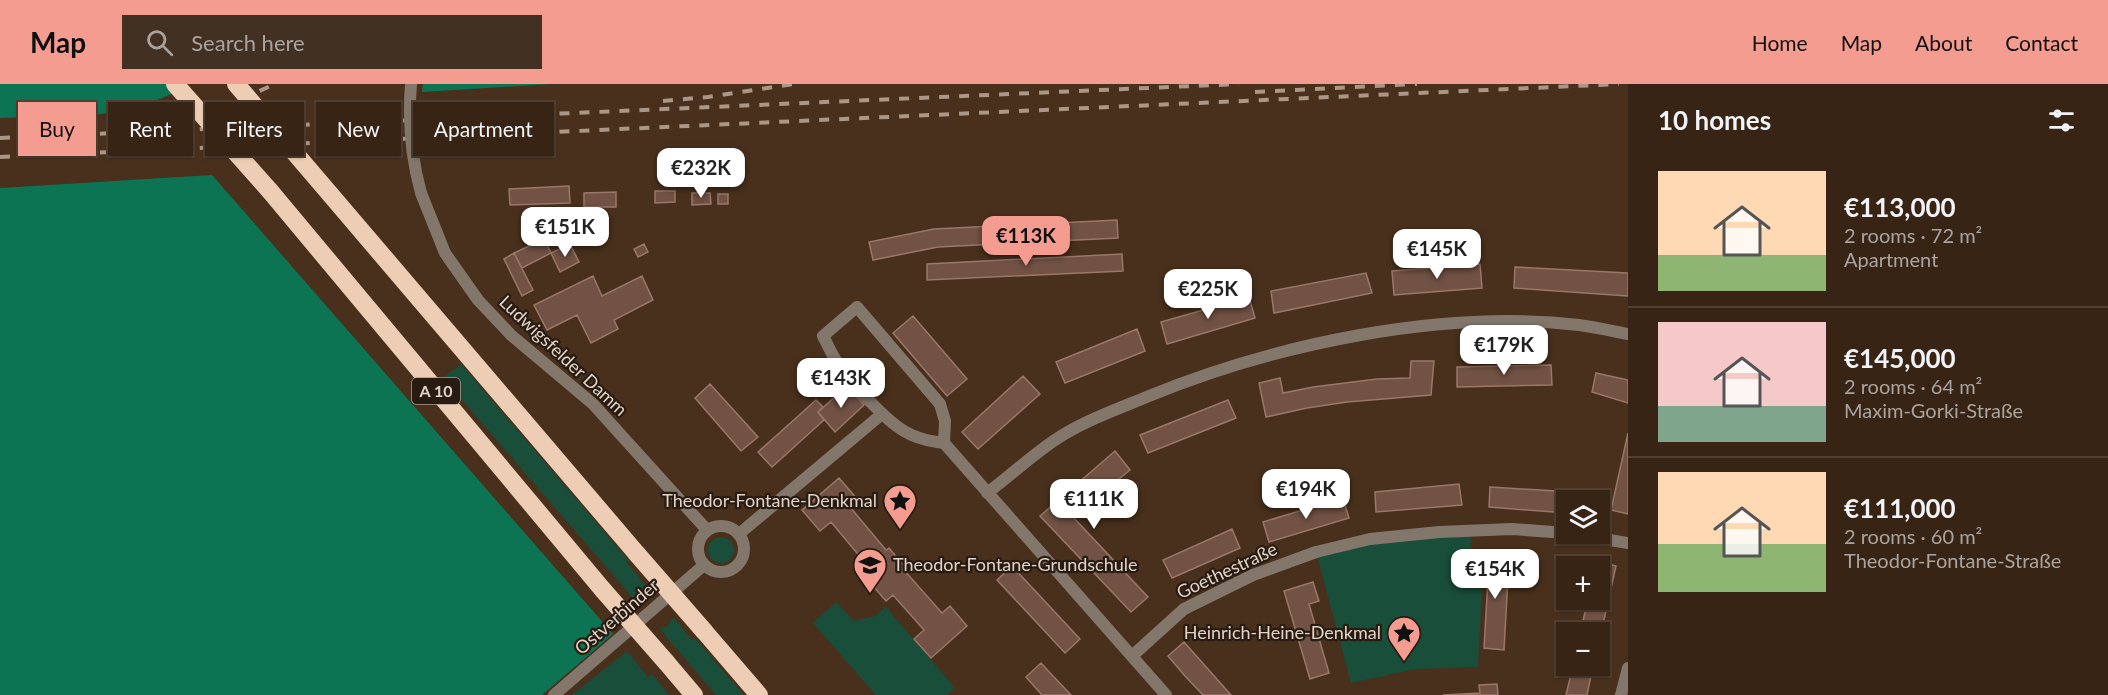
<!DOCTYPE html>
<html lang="en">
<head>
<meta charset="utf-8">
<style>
  :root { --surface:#372415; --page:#423022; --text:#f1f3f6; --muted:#aaa4a0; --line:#514134; --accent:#f59c91 }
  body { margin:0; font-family:Lato,sans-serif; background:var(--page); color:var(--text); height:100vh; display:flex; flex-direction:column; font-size:22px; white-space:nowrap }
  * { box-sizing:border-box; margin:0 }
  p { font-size:20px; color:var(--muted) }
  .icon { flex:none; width:33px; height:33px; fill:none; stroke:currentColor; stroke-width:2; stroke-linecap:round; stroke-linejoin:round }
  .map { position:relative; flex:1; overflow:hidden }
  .sheet { display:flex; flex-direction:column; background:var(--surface); width:480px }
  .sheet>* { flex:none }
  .top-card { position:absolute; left:18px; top:18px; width:570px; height:54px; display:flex; gap:12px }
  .tools { position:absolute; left:1556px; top:406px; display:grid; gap:12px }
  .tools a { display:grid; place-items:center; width:54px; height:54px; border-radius:0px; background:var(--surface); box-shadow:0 2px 4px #0004,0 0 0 2px var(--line); font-size:30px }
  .price { position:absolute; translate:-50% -51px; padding:0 14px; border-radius:12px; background:#fff; color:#222; font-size:20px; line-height:39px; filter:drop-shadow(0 2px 3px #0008) }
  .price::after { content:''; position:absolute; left:50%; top:36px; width:18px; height:14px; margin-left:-9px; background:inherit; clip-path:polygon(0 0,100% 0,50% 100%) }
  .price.current { background:var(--accent); color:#111 }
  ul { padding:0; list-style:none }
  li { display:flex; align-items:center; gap:18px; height:150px; padding:0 30px }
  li+li { border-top:2px solid var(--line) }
  li span { display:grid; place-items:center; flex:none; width:168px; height:120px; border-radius:0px; color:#555 }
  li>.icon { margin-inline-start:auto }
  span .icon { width:72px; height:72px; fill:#fffc; stroke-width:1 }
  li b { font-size:26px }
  h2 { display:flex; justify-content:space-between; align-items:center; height:72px; padding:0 30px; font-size:26px }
  .chip { padding:0 21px; border-radius:0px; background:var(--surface); box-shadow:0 2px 4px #0004,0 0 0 2px var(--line); font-size:21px; line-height:54px }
  .chip.current { background:var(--accent); color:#111 }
  header { display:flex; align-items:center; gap:36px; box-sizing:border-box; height:84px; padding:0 30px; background:var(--accent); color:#111 }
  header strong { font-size:28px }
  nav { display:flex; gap:33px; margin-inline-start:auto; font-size:21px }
  .search { width:420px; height:54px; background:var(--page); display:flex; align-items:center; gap:15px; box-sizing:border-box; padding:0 21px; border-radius:0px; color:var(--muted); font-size:22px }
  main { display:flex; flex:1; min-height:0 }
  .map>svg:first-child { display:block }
  .green { fill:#194e3a }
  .forest { fill:#0c7452 }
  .building { fill:#725244; stroke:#9a7769; stroke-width:1.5 }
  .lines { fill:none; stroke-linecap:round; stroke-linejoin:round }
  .minor { stroke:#83776c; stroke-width:12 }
  .motorway { stroke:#edceb4; stroke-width:18 }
  .rail { stroke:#ab9788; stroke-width:4; stroke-dasharray:10 10; stroke-linecap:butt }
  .minor-bridge { stroke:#83776c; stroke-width:12 }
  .motorway-bridge { stroke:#edceb4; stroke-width:18 }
  .labels { text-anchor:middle; stroke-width:4.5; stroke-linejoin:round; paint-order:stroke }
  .shield { fill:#271b12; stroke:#aa9b8f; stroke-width:1.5 }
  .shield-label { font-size:16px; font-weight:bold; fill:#e2d2c5 }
  .street-label { font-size:18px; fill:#e2d2c5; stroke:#271b12 }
  .poi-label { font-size:18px; fill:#e2d2c5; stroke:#271b12; text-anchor:end }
</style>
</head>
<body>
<header>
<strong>Map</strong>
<div class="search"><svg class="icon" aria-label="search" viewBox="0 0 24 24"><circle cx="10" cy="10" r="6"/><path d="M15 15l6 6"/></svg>Search here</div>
<nav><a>Home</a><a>Map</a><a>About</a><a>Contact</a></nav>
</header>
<main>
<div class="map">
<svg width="1628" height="611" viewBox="0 0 1628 611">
  <rect width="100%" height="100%" fill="#49301c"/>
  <!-- green -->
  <path class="green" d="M461,280l168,197 -2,2 21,25 -9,2 -5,6v3l-191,-221z
    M1471,447l-2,56 13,1 -4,79 -63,2 -64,14 -35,-131z
    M708 466a13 13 0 1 1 26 0a13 13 0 1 1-26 0Z
    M836,518l18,19 21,-5 11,-9 69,81 -8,7h-71l-63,-72z
    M673,533l19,23 3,-2 49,57h-28l-57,-67 8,-1z
    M627,567l21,26 4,-3 17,21h-97z"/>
  <!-- forest -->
  <path class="forest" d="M0,0h175l6,6 -43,18 -43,7 -95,3z
    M423,0h127l-128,8z
    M212,91l401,459 -71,61h-542v-507z"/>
  <!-- building -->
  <path class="building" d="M726,78v12l-17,1v-12z
    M569,102l1,17 -60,2 -1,-16z
    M655,107h20v11l-20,1z
    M616,108v15h-32v-14z
    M692,109h18l1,11 -19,1z
    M718,110h10v10h-10z
    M1117,136l1,18 -180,9 -65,13 -4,-18 65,-13z
    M544,155l7,14 -29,15 -8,-15z
    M570,160l9,18 -19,10 -9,-19z
    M644,160l4,8 -10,5 -4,-8z
    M514,169l19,37 -11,6 -18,-37z
    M1122,170l1,17 -196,9v-16z
    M1480,180l2,24 -88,7 -2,-24z
    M1515,183l113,6v23l-114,-8z
    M1366,189l6,20 -98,20 -3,-22z
    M593,192l9,20 40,-20 11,24 -39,20 4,9 -27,14 -14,-28 -30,15 -13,-25z
    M1249,213l6,21 -88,26 -6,-22z
    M913,232l54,63 -20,17 -54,-63z
    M1137,245l8,22 -80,32 -9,-21z
    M1411,277h23l-3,34 -84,7 -40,6 -41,9 -7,-34 21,-5 3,15 30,-6 64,-8 33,-1z
    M1551,281l1,20 -95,2v-20z
    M1596,289l32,7v23l-36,-11z
    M1023,292l17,18 -62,55 -16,-17z
    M710,300l48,53 -17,14 -46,-53z
    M847,302l17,19 -29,27 -17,-20z
    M816,316l7,7 -5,5 6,8 -52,47 -14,-15z
    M1228,316l8,18 -88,35 -8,-18z
    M1628,349v81l-17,-4z
    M1115,367l15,19 -57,47 75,80 -17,15 -91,-96z
    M839,394l19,22 -8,7 36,43 3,-2 16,19 -2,2 39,44 8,-7 17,20 -36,32 -17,-19 10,-9 -31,-35 -7,6 -31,-36 7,-6 -31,-37 -11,9 -18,-21z
    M1459,400l3,21 -86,7 -1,-20z
    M1490,403l82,5v9h-6v12l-77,-6z
    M1343,414l6,20 -80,24 -6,-20z
    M1232,445l8,19 -68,30 -9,-18z
    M1476,474l33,2 -5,90 -20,-2 4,-69 -13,-1z
    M1597,477l19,5 -17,76v-9h-19l8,-33h11v-33h-4z
    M1012,482l68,73 -15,14 -68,-73z
    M1313,498l6,19 -10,3 20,69 -19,6 -26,-88z
    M1184,558l47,53h-28l-18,-19 -17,-20z
    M1041,579l12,13 18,19h-29l-16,-18z
    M1573,582h20l-6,29h-21z
    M1497,600l1,11h-55l37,-2 -1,-8z"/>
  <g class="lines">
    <!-- minor -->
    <path class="minor" d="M421,109l24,60 33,47 33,35 82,69 114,126
      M857,223l83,97 5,17 -1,22c-14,-2 -27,-4 -40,-12 -19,-11 -52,-48 -65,-66 -7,-9 -11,-20 -16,-29z
      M944,359l222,252
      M987,409c23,-17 44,-37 68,-53 28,-19 63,-31 94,-44 127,-52 293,-87 430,-71 16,2 33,6 49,9
      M698 465a23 23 0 1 1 46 0a23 23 0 1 1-46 0Z
      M739,450l143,-120
      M1575,450l53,9
      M1132,572l52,-47 69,-34 63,-23 54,-13 69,-7 73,-3 54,4
      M554,611l150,-130
      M1621,611l7,-27"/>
    <!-- motorway -->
    <path class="motorway" d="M270,107l333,399
      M330,110l307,360
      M704,547l55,64
      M666,578l28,33"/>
    <!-- rail -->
    <path class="rail" d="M1255,8l162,-8
      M663,17l45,-4 85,-13
      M166,41l44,-12 65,-29
      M0,54l1239,-54
      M0,73l1619,-73"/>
    <!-- minor-bridge -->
    <path class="minor-bridge" d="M411,0c-3,37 0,73 10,109"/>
    <!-- motorway-bridge -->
    <path class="motorway-bridge" d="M175,0l95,107
      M236,0l94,110
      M637,470l67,77
      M603,506l63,72"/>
  </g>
  <!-- icons -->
  <defs>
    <symbol id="sight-pin" viewBox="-11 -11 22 30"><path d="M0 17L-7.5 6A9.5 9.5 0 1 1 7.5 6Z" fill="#f59c91" stroke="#271b12"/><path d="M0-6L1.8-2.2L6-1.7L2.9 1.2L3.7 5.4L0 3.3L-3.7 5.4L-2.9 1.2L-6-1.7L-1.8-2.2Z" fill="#111"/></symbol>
    <symbol id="school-pin" viewBox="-11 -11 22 30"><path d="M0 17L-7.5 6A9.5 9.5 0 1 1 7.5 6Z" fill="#f59c91" stroke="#271b12"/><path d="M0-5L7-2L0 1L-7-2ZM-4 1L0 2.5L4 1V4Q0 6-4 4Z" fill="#111"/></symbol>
  </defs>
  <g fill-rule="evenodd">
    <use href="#sight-pin" x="881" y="398" width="38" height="52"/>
    <use href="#school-pin" x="851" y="462" width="38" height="52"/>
    <use href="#sight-pin" x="1385" y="530" width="38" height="52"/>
  </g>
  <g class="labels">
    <!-- shield labels -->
    <rect class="shield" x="412" y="294" width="48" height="26" rx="4.5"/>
    <g class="shield-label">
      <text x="436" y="313">A 10</text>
    </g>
    <!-- street labels -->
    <g class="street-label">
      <text transform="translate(563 272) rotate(43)" y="6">Ludwigsfelder Damm</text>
      <text transform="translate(1227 487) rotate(-25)" y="6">Goethestraße</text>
      <text transform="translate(617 533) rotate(-41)" y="6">Ostverbinder</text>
    </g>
    <!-- poi labels -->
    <g class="poi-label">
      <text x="877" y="423">Theodor-Fontane-Denkmal</text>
      <text x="893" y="487" text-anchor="start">Theodor-Fontane-Grundschule</text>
      <text x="1381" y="555">Heinrich-Heine-Denkmal</text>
    </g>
  </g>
</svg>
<div class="tools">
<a><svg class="icon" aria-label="layers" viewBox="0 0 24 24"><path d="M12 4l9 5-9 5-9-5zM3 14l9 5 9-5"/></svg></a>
<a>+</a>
<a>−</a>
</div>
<b class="price" style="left:701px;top:115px">€232K</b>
<b class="price" style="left:565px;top:174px">€151K</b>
<b class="price current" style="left:1026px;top:183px">€113K</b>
<b class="price" style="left:1437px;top:196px">€145K</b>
<b class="price" style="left:1208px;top:236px">€225K</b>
<b class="price" style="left:1504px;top:292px">€179K</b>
<b class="price" style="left:841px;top:325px">€143K</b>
<b class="price" style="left:1306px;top:436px">€194K</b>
<b class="price" style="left:1094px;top:446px">€111K</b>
<b class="price" style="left:1495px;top:516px">€154K</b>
<div class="top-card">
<a class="chip current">Buy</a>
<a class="chip">Rent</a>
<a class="chip">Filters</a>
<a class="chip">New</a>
<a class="chip">Apartment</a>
</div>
</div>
<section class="sheet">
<h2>10 homes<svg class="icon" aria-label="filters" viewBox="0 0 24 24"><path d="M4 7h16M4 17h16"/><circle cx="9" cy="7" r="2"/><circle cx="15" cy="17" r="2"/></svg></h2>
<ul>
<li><span style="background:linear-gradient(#ffd9b3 70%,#8fb573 0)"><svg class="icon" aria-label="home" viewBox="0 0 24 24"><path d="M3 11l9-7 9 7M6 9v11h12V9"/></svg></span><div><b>€113,000</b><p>2 rooms · 72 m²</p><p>Apartment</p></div></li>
<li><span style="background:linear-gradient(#f6c9c9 70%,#7fa58c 0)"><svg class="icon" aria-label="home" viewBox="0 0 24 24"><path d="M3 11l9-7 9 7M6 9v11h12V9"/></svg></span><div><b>€145,000</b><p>2 rooms · 64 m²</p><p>Maxim-Gorki-Straße</p></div></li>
<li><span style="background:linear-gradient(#ffd9b3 60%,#8fb573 0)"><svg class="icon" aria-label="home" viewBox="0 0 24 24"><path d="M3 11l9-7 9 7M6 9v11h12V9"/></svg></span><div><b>€111,000</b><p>2 rooms · 60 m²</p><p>Theodor-Fontane-Straße</p></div></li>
</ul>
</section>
</main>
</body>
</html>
